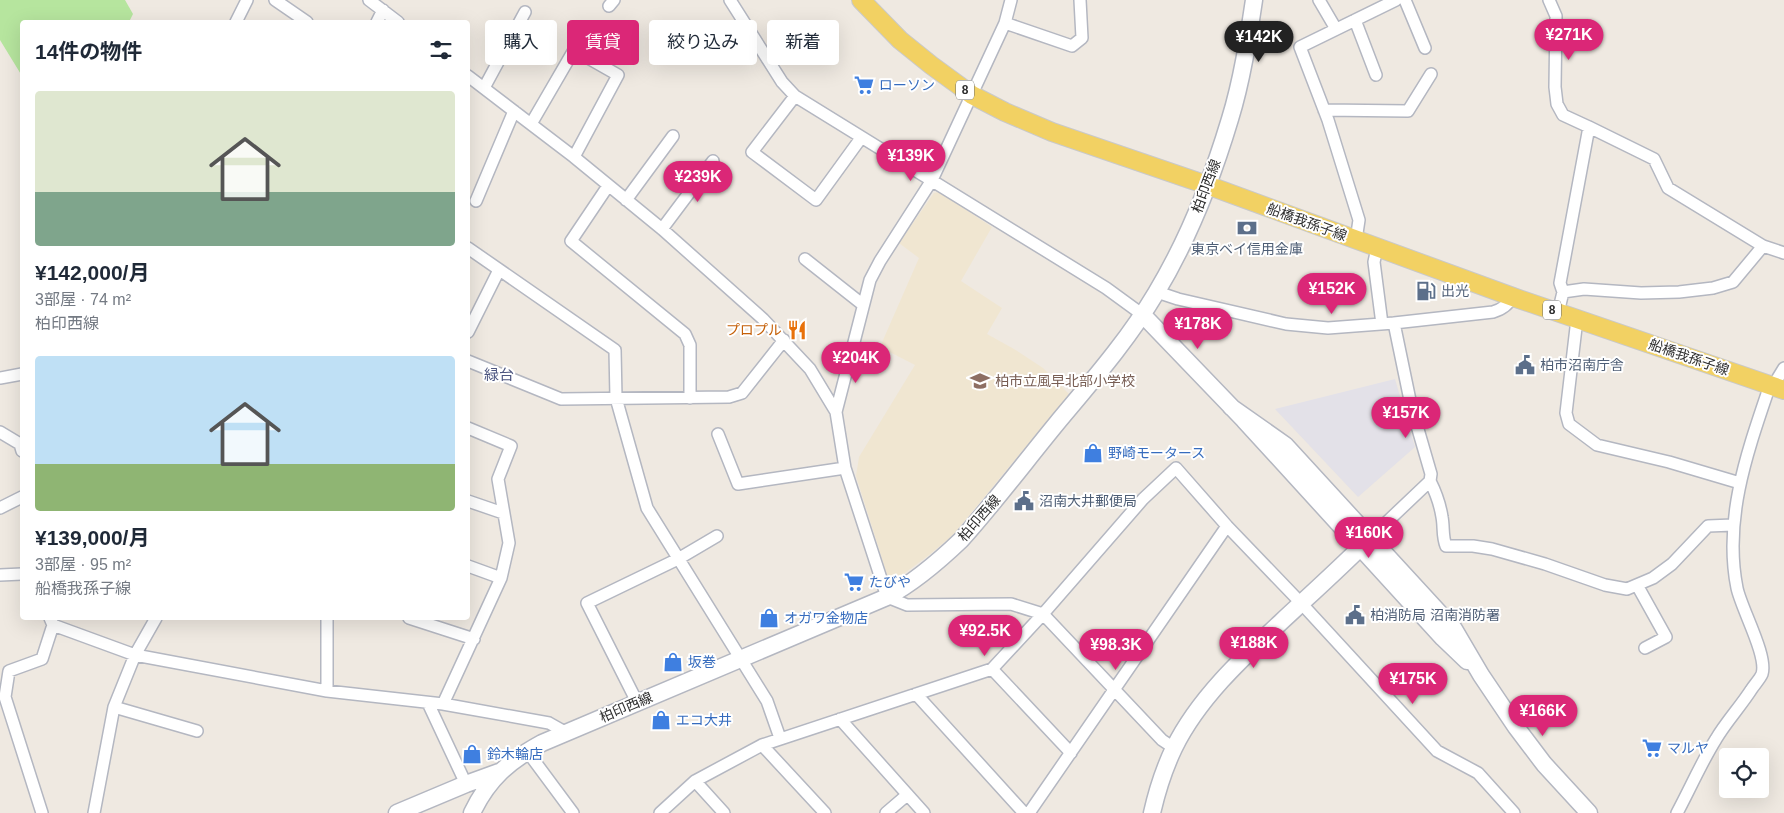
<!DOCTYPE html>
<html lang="ja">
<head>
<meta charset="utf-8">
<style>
  :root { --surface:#fff; --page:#f2f2f3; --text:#1f2937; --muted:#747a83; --accent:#db2777 }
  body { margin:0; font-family:Arial,"Noto Sans JP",sans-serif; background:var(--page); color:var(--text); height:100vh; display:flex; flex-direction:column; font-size:19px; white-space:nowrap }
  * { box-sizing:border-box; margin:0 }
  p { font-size:16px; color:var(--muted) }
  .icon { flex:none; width:28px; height:28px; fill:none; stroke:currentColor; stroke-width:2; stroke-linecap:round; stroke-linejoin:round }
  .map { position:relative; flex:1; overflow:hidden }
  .sheet { position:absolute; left:20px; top:20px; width:450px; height:600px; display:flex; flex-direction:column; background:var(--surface); border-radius:5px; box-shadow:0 5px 20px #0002 }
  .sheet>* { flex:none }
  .banner { position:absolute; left:485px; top:20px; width:475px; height:45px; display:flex; gap:10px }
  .controls { position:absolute; left:1719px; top:748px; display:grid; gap:10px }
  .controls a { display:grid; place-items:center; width:50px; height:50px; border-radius:5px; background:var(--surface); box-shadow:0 5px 20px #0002; font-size:25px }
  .price { position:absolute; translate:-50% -42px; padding:0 11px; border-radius:18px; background:var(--accent); color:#fff; font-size:16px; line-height:32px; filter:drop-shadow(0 1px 2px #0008) }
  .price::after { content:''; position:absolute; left:50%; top:30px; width:15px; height:11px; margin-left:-8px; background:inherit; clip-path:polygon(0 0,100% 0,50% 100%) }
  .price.current { background:#222; color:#fff }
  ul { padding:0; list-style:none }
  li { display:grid; align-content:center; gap:10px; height:265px; padding:0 15px }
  li span { display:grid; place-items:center; height:155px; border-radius:5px; color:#555 }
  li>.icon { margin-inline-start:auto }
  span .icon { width:90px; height:90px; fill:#fffc; stroke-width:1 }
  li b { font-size:21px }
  h2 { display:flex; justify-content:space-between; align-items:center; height:60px; padding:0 15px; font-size:21px }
  .chip { padding:0 18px; border-radius:5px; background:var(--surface); box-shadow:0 5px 20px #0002; font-size:18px; line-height:45px }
  .chip.current { background:var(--accent); color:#fff }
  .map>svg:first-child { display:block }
  .industrial { fill:#e3e1e8 }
  .education { fill:#f0e6d1 }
  .green { fill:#b6e59e }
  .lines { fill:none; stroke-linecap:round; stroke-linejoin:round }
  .street-casing { stroke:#b4b7c1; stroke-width:14 }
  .secondary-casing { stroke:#b4b7c1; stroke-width:19 }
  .primary-casing { stroke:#c9c9c9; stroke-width:20 }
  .street { stroke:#fff; stroke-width:11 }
  .secondary { stroke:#fff; stroke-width:16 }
  .primary { stroke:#f2d163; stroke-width:18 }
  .labels { text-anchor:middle; stroke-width:4; stroke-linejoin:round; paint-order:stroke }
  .shield { fill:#fff; stroke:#6d6d6d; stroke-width:1 }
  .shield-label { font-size:12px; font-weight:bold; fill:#2e2e2e }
  .shop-label { font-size:14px; fill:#366cbe; stroke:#fff; text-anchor:start }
  .street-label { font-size:14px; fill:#2e2e2e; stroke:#fff }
  .service-label { font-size:14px; fill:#4e5e75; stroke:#fff; text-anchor:start }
  .food-label { font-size:14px; fill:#c56008; stroke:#fff; text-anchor:end }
  .education-label { font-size:14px; fill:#785e54; stroke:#fff; text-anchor:start }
  .neighbourhood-label { font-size:15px; fill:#4d5680; stroke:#fff }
</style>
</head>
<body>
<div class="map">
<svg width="1784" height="813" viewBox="0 0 1784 813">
  <rect width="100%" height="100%" fill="#efe9e1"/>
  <!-- industrial -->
  <path class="industrial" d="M1395,379l20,68 -57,50 -83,-88z"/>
  <!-- education -->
  <path class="education" d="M939,192l53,35 -31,54 41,27 -15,26 27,15 29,19 26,26 -116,141 -24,20 -35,26h-5l-33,-105 3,-19 56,-92 -35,-18 39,-89 -20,-15 35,-50z"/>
  <!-- green -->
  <path class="green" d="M0,0h125l8,14 -4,8h-107v54l-22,-36z"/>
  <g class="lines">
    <defs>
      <path id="street" d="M275,0l32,22
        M369,0l29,22
        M730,0l52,82 13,14 311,192 37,27
        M1011,0l-6,23 -73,157 -52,81 -10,19 -34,132 9,56 42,129 20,8 104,-1 32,10 119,126 12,8
        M1319,0l17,29
        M1405,0l20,48
        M1549,0l7,16 -1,71 2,17 6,11 26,12
        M609,6l5,-6
        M1355,20l21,55
        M236,22l11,-22
        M377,22l6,-12
        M1005,23l67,23 10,-8 -2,-38
        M468,76l106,81 88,72 101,90 47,50 26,43
        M484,88l41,-76
        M795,96l-43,56 64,48 45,-62
        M1324,110l84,1 23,-37
        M531,124l43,-74 44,25 -44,82
        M608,186l-37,55 114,93 5,11v53
        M626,200l47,-64
        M476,201l38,-90
        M662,229l51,-68
        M1356,240l3,-20 -31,-100 -28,-73 96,-47
        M468,248l147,102 1,48 31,110 120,193 13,37
        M1377,248l-3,14 8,62
        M805,259l57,45
        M1157,292l21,7 108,25 42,4 66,-5 99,-11c10,-3 14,-7 20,-15
        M1563,292l-3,-9 29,-156 65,32 14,29 95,58
        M1558,313l5,-21 21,-3 57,4 38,-1 34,-4 20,-6 30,-36 21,7
        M1577,319l-11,94 3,11 28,21 72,17 71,21
        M468,332l31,-62
        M468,361l93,38 168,-2 13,-4 42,-53
        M0,378l22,-4
        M1773,386l11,-18
        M0,432l20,12 2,7
        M718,434l20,50 107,-16
        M1430,481c6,12 10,23 12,36 2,10 0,19 4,29h27l19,3 53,15 60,21 22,4 26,-11 19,-14 36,-38 25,-1
        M468,501l35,12
        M0,508l22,-11
        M1370,538l60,-57 1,-7 -20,-69 -17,-82
        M468,566l33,12
        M0,575l22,-1
        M1637,585l29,52 -21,11
        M50,618l3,7 82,30 192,36 116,13 106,19 16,9
        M409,618l65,21
        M992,669l79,84
        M327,691v-73
        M916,694l108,119
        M637,702l-50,-99 91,-44 39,-23
        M428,703l38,81
        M443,704l58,-126 8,-35 -11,-64 13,-33 -43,-18
        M114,707l83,24
        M840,719l84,94
        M762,745l63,68
        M527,751l46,62
        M695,781l29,32
        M42,813l-37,-116 4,-26 33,-12 11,-34
        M94,813l20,-106 21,-52 21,-37
        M660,813l35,-32 67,-36 230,-76 51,-55 100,-115 33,-31 51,58 74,77 136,148 41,22 36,40
        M886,813l21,-18
        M1029,813l198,-287
        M1677,813c13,-24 24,-50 39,-74 10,-17 24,-32 35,-49 3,-5 9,-11 11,-16 6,-18 -21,-66 -25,-86 -14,-70 11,-138 33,-203"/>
      <path id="secondary" d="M1143,315l101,105 199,218 24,23
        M1231,407l54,38 169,184 27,46 35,52 28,37 45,49
        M397,813l69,-29 33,-12
        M472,813c16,-34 37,-52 70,-70l345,-146c28,-15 51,-35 74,-57 34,-38 64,-78 96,-117 35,-42 71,-83 99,-130 32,-53 56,-114 74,-174 12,-39 18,-79 24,-119
        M1152,813c5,-22 12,-44 22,-65 24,-49 67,-89 107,-126 29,-27 58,-53 86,-81"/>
      <path id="primary" d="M861,0l39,40 31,25 41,30 33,17 47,20 155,53 306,112 271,93"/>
    </defs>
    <!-- street casing -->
    <use href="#street" class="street-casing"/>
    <!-- secondary casing -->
    <use href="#secondary" class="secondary-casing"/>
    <!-- primary casing -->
    <use href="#primary" class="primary-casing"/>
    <!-- street -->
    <use href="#street" class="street"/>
    <!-- secondary -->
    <use href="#secondary" class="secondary"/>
    <!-- primary -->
    <use href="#primary" class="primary"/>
  </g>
  <!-- icons -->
  <defs>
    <symbol id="supermarket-bare" viewBox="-9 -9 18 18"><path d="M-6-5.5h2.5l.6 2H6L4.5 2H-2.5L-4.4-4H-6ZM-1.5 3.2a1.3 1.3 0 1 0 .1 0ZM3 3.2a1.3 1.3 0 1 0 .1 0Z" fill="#3f7fe0" stroke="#fff" stroke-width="2.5" paint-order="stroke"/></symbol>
    <symbol id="bank-bare" viewBox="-9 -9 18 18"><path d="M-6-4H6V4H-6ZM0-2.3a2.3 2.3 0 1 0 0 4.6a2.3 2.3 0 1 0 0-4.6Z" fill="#5c6f8a" stroke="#fff" stroke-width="2.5" paint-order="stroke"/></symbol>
    <symbol id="fuel-bare" viewBox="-9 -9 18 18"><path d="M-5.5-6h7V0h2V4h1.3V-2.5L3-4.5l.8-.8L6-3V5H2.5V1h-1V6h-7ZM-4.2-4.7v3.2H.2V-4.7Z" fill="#5c6f8a" stroke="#fff" stroke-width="2.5" paint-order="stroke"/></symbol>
    <symbol id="restaurant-bare" viewBox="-9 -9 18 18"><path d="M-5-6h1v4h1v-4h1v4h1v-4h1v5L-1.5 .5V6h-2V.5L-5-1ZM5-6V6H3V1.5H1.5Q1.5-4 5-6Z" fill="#e8710a" stroke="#fff" stroke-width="2.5" paint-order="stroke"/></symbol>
    <symbol id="civic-bare" viewBox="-9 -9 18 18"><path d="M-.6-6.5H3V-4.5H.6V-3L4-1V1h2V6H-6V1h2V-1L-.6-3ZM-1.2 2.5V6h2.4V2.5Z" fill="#5c6f8a" stroke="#fff" stroke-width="2.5" paint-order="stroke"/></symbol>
    <symbol id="school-bare" viewBox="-9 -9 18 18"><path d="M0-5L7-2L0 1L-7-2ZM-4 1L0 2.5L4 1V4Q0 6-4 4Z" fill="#8d6e63" stroke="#fff" stroke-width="2.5" paint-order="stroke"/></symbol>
    <symbol id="shop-bare" viewBox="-9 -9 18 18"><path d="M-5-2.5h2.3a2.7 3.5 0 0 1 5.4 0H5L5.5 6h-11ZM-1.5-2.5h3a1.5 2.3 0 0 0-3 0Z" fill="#3f7fe0" stroke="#fff" stroke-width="2.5" paint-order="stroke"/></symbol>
  </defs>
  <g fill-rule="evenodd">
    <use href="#supermarket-bare" x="850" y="71" width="28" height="28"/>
    <use href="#bank-bare" x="1233" y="214" width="28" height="28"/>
    <use href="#fuel-bare" x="1412" y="277" width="28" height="28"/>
    <use href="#restaurant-bare" x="783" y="316" width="28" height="28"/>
    <use href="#civic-bare" x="1511" y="351" width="28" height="28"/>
    <use href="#school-bare" x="966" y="367" width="28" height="28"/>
    <use href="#shop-bare" x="1079" y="439" width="28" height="28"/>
    <use href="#civic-bare" x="1010" y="487" width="28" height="28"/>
    <use href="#supermarket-bare" x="840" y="568" width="28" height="28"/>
    <use href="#civic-bare" x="1341" y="601" width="28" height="28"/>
    <use href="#shop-bare" x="755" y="604" width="28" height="28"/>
    <use href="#shop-bare" x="659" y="648" width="28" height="28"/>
    <use href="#shop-bare" x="647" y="706" width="28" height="28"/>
    <use href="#supermarket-bare" x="1638" y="734" width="28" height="28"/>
    <use href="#shop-bare" x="458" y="740" width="28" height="28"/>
  </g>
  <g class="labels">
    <!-- shield labels -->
    <g class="shield">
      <rect x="956" y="80.5" width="18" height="19" rx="4"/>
      <rect x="1543" y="300.5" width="18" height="19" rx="4"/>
    </g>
    <g class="shield-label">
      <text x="965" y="94">8</text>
      <text x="1552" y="314">8</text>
    </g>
    <!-- shop labels -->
    <g class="shop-label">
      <text x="879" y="90">ローソン</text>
      <text x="1108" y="458">野崎モータース</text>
      <text x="869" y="587">たびや</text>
      <text x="784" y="623">オガワ金物店</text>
      <text x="688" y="667">坂巻</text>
      <text x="676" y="725">エコ大井</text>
      <text x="1667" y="753">マルヤ</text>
      <text x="487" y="759">鈴木輪店</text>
    </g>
    <!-- street labels -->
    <g class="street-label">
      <text transform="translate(1206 186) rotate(-69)" y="5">柏印西線</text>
      <text transform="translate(1307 222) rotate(20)" y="5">船橋我孫子線</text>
      <text transform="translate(1689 357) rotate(19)" y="5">船橋我孫子線</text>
      <text transform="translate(979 518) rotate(-49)" y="5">柏印西線</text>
      <text transform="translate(626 707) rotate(-23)" y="5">柏印西線</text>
    </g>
    <!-- service labels -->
    <g class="service-label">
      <text x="1247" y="254" text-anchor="middle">東京ベイ信用金庫</text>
      <text x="1441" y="296">出光</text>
      <text x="1540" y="370">柏市沼南庁舎</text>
      <text x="1039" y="506">沼南大井郵便局</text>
      <text x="1370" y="620">柏消防局 沼南消防署</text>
    </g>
    <!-- food labels -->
    <g class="food-label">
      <text x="782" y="335">プロプル</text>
    </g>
    <!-- education labels -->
    <g class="education-label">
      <text x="995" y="386">柏市立風早北部小学校</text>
    </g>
    <!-- neighbourhood labels -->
    <g class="neighbourhood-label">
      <text x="499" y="380">緑台</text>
    </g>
  </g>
</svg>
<div class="controls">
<a><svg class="icon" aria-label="locate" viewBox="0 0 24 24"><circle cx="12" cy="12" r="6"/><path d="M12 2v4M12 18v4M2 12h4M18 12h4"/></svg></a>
</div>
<b class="price" style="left:1569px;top:61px">¥271K</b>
<b class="price current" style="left:1259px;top:63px">¥142K</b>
<b class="price" style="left:911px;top:182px">¥139K</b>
<b class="price" style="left:698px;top:203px">¥239K</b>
<b class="price" style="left:1332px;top:315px">¥152K</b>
<b class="price" style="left:1198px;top:350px">¥178K</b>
<b class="price" style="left:856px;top:384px">¥204K</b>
<b class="price" style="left:1406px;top:439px">¥157K</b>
<b class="price" style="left:1369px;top:559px">¥160K</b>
<b class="price" style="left:985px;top:657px">¥92.5K</b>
<b class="price" style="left:1254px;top:669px">¥188K</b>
<b class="price" style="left:1116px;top:671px">¥98.3K</b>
<b class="price" style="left:1413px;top:705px">¥175K</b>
<b class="price" style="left:1543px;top:737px">¥166K</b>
<div class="banner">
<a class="chip">購入</a>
<a class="chip current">賃貸</a>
<a class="chip">絞り込み</a>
<a class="chip">新着</a>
</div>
<section class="sheet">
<h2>14件の物件<svg class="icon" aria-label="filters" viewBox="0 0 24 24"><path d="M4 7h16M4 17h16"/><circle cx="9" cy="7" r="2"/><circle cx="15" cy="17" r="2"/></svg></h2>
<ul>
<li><span style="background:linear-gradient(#dfe7d0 65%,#7fa58c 0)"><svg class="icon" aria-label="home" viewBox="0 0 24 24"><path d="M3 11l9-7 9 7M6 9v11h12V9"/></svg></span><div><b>¥142,000/月</b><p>3部屋 · 74 m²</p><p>柏印西線</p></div></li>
<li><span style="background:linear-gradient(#bfe0f5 70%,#8fb573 0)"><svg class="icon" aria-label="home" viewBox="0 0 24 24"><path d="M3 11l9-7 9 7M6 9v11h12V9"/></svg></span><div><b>¥139,000/月</b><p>3部屋 · 95 m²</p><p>船橋我孫子線</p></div></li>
</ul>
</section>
</div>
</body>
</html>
